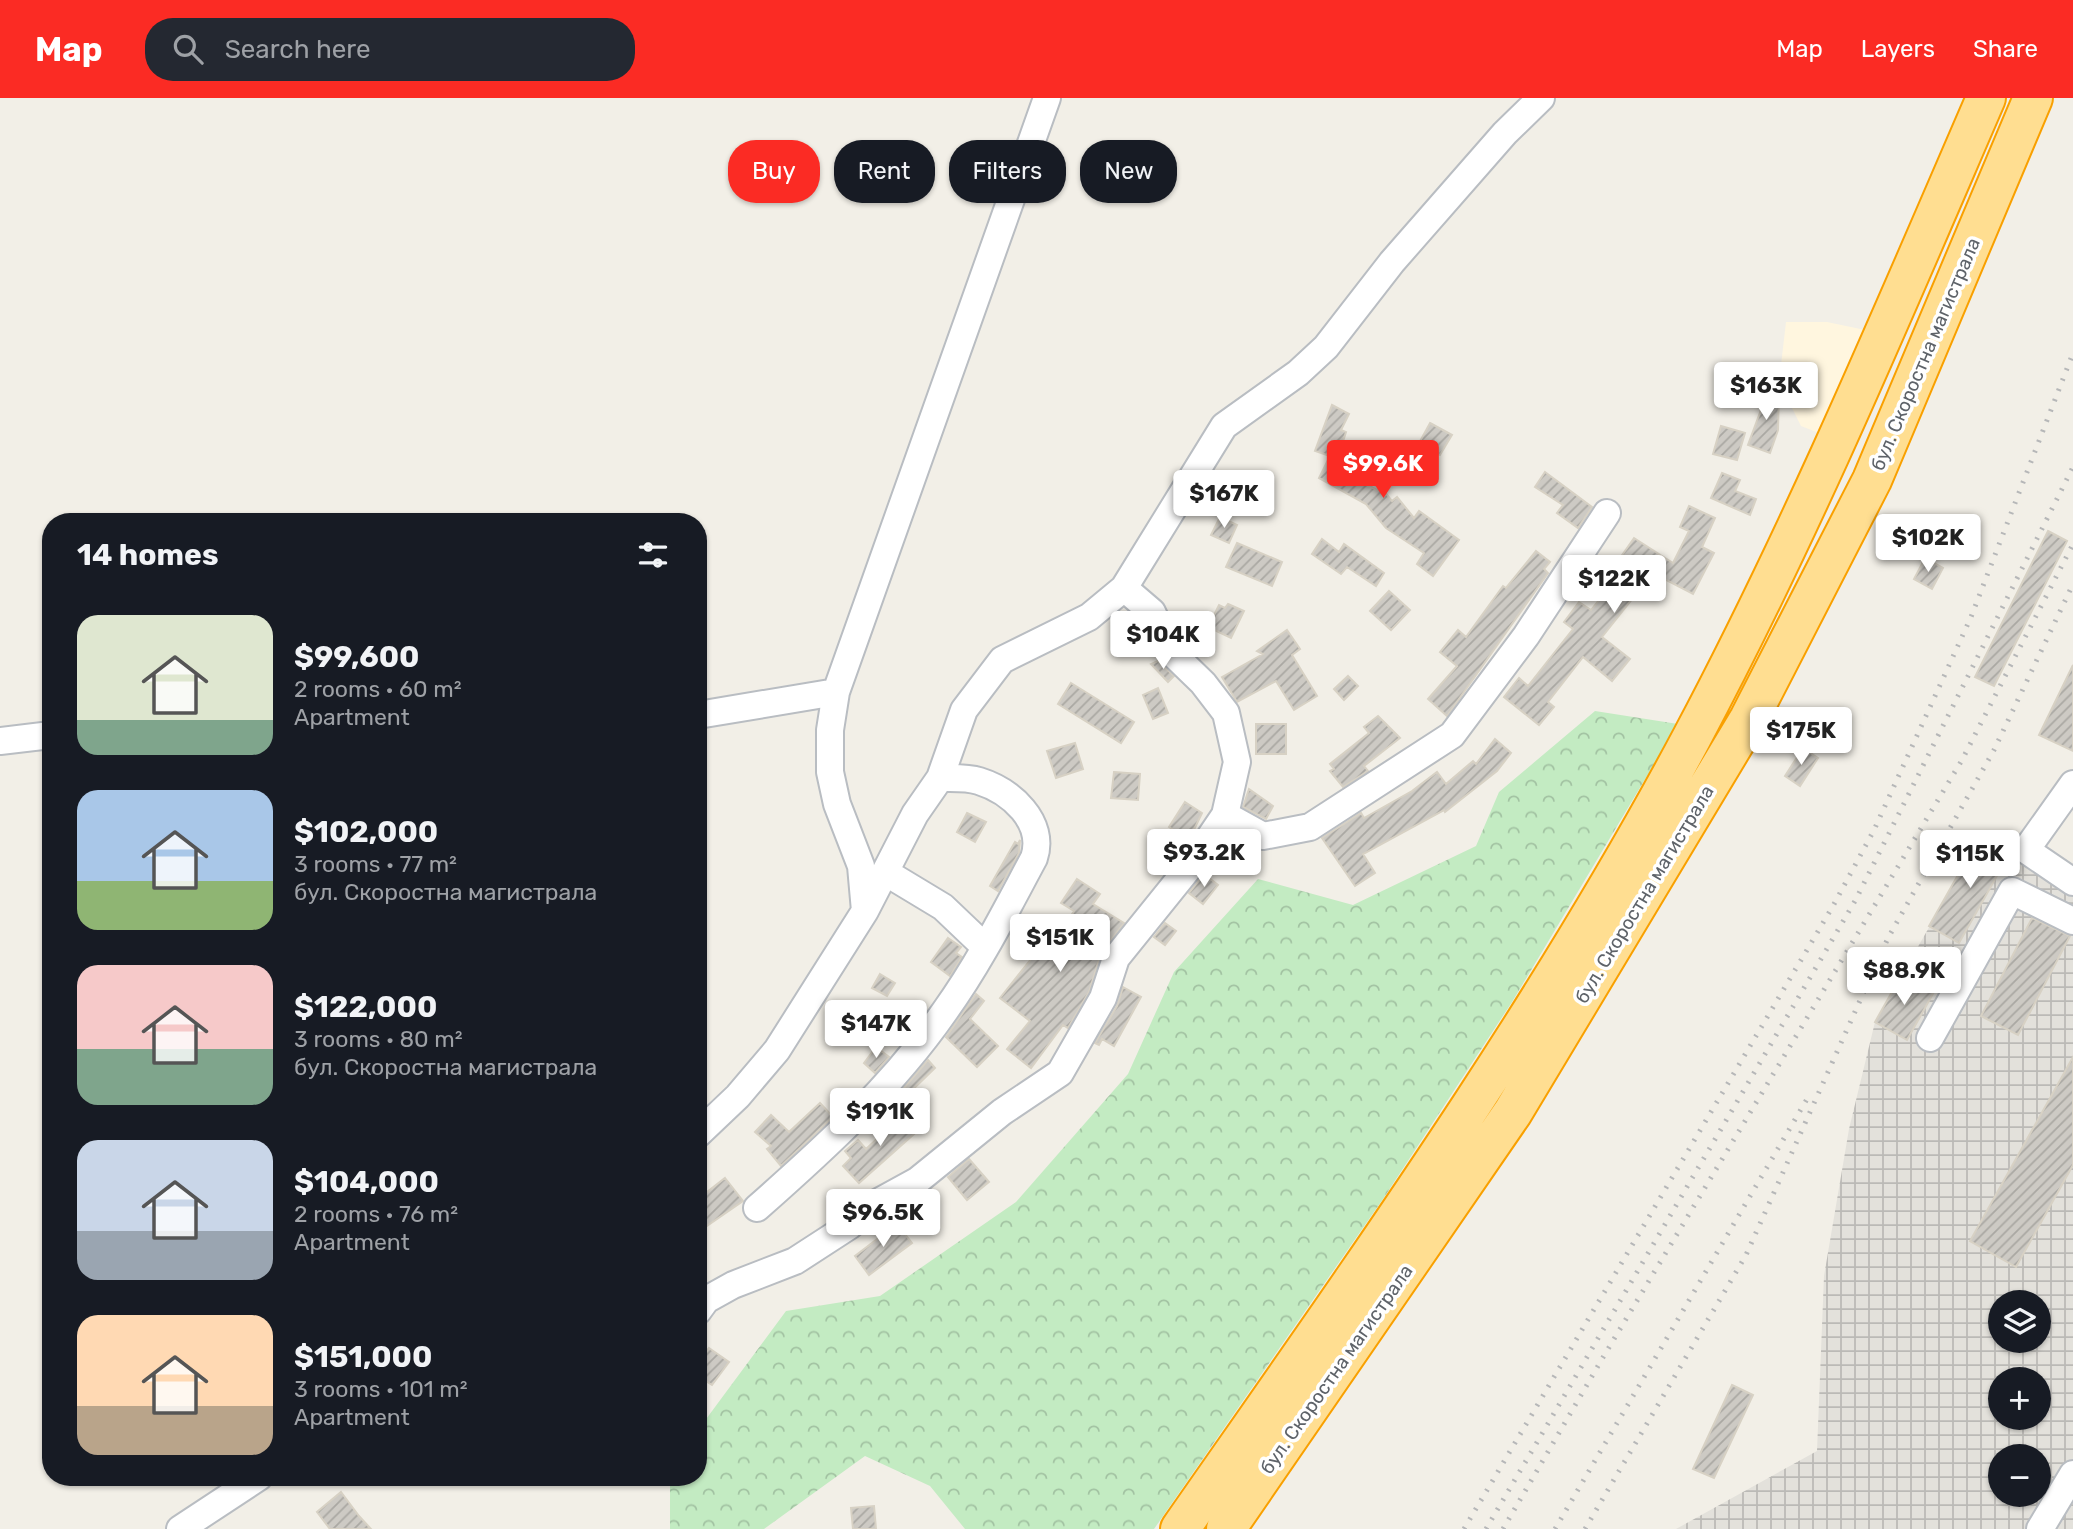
<!DOCTYPE html>
<html lang="en">
<head>
<meta charset="utf-8">
<style>
  :root { --surface:#171b24; --page:#242831; --text:#f1f3f6; --muted:#9ea1a6; --accent:#fb2b24 }
  body { margin:0; font-family:Rubik,sans-serif; background:var(--page); color:var(--text); height:100vh; display:flex; flex-direction:column; font-size:26px; white-space:nowrap }
  * { box-sizing:border-box; margin:0 }
  p { font-size:23px; color:var(--muted) }
  .icon { flex:none; width:38px; height:38px; fill:none; stroke:currentColor; stroke-width:2; stroke-linecap:round; stroke-linejoin:round }
  .map { position:relative; flex:1; overflow:hidden }
  .sheet { position:absolute; left:42px; top:415px; width:665px; height:973px; display:flex; flex-direction:column; background:var(--surface); border-radius:28px; box-shadow:0 2px 5px #0004 }
  .sheet>* { flex:none }
  .hud { position:absolute; left:728px; top:42px; width:665px; height:63px; display:flex; gap:14px }
  .fabs { position:absolute; left:1988px; top:1192px; display:grid; gap:14px }
  .fabs a { display:grid; place-items:center; width:63px; height:63px; border-radius:50%; background:var(--surface); box-shadow:0 2px 5px #0004; font-size:35px }
  .price { position:absolute; translate:-50% -60px; padding:0 16px; border-radius:7px; background:#fff; color:#222; font-size:23px; line-height:46px; filter:drop-shadow(0 2px 4px #0008) }
  .price::after { content:''; position:absolute; left:50%; top:42px; width:21px; height:16px; margin-left:-10px; background:inherit; clip-path:polygon(0 0,100% 0,50% 100%) }
  .price.selected { background:var(--accent); color:#fff }
  ul { padding:0; list-style:none }
  li { display:flex; align-items:center; gap:21px; height:175px; padding:0 35px }
  li span { display:grid; place-items:center; flex:none; width:196px; height:140px; border-radius:21px; color:#555 }
  li>.icon { margin-inline-start:auto }
  span .icon { width:84px; height:84px; fill:#fffc; stroke-width:1 }
  li b { font-size:30px }
  h2 { display:flex; justify-content:space-between; align-items:center; height:84px; padding:0 35px; font-size:30px }
  .tag { padding:0 24px; border-radius:28px; background:var(--surface); box-shadow:0 2px 5px #0004; font-size:24px; line-height:63px }
  .tag.selected { background:var(--accent); color:#fff }
  header { display:flex; align-items:center; gap:42px; box-sizing:border-box; height:98px; padding:0 35px; background:var(--accent); color:#fff }
  header strong { font-size:33px }
  nav { display:flex; gap:38px; margin-inline-start:auto; font-size:24px }
  .search { width:490px; height:63px; background:var(--page); display:flex; align-items:center; gap:18px; box-sizing:border-box; padding:0 24px; border-radius:28px; color:var(--muted); font-size:26px }
  .map>svg:first-child { display:block }
  .commercial { fill:#fff6df }
  .industrial { fill:url(#industrial-grid); fill-rule:evenodd }
  .forest { fill:url(#forest-crowns) }
  .building { fill:url(#building-hatch); stroke:#d7d1c4; stroke-width:2 }
  .lines { fill:none; stroke-linecap:round; stroke-linejoin:round }
  .minor-casing { stroke:#b9bdc2; stroke-width:30 }
  .highway-casing { stroke:#f9a000; stroke-width:42 }
  .minor { stroke:#fff; stroke-width:26 }
  .highway { stroke:#ffde91; stroke-width:38 }
  .rail { stroke:#b6b7b8; stroke-width:5; stroke-dasharray:2 9; stroke-linecap:butt }
  .labels { text-anchor:middle; stroke-width:7; stroke-linejoin:round; paint-order:stroke }
  .street-label { font-size:19px; fill:#5e6369; stroke:#fff }
</style>
</head>
<body>
<header>
<strong>Map</strong>
<div class="search"><svg class="icon" aria-label="search" viewBox="0 0 24 24"><circle cx="10" cy="10" r="6"/><path d="M15 15l6 6"/></svg>Search here</div>
<nav><a>Map</a><a>Layers</a><a>Share</a></nav>
</header>
<div class="map">
<svg width="2073" height="1431" viewBox="0 0 2073 1431">
  <defs>
    <pattern id="industrial-grid" width="8" height="8" patternUnits="userSpaceOnUse" patternTransform="scale(1.75)"><rect width="8" height="8" fill="#e3e1db"/><path d="M0 4h8M4 0v8" fill="none" stroke="#bbbab6"/></pattern>
    <pattern id="forest-crowns" width="20" height="18" patternUnits="userSpaceOnUse" patternTransform="scale(1.75)"><rect width="20" height="18" fill="#c3ebc2"/><path d="M2 6a3 3 0 1 1 6 0M12 15a3 3 0 1 1 6 0" fill="none" stroke="#a2c2a2"/></pattern>
    <pattern id="building-hatch" width="6" height="6" patternUnits="userSpaceOnUse" patternTransform="scale(1.75)"><rect width="6" height="6" fill="#cdcac4"/><path d="M-1 1l2-2M0 6l6-6M5 7l2-2" fill="none" stroke="#aaa8a3"/></pattern>
  </defs>
  <rect width="100%" height="100%" fill="#f2efe7"/>
  <!-- commercial -->
  <path class="commercial" d="M1786,224h41l43,9 -46,104 -23,-9 -22,-44z"/>
  <!-- industrial -->
  <path class="industrial" d="M1984,733l89,53v645h-397l141,-78 7,-175 25,-147 26,-107zM2000,1204h39v38h-39zM2000,1281h39v39h-39zM2000,1358h39v38h-39z"/>
  <!-- forest -->
  <path class="forest" d="M1595,613l83,13 -166,278 -129,197 -229,330h-189l-35,-43 -65,-30 -101,73h-94v-52h28v-47l88,-119 94,-15 136,-94 112,-128 46,-102 84,-93 95,26 123,-59 23,-54z"/>
  <!-- building -->
  <path class="building" d="M1779,293l-1,39 -8,23 -22,-8 14,-38 -4,-5 1,-10z
    M1332,307l17,9 -8,16 5,2 -8,25 11,5 -5,11 33,17 4,-3 11,14 5,-4 17,21 5,-7 40,29 -26,36 -16,-12 7,-11 -38,-25 -20,-24 -47,-26 11,-22 -15,-5z
    M1430,325l22,12 -12,20 -21,-12z
    M1721,328l24,7 -8,27 -24,-6z
    M1545,374l47,35 -14,21 -21,-15 6,-8 -28,-18z
    M1722,375l18,7 -5,11 21,8 -6,16 -39,-17z
    M1689,408l26,12 -13,29 12,6 -21,41 -40,-21 -51,64 28,22 -18,22 -29,-24 -35,45 6,5 -15,18 -35,-28 15,-19 9,8 45,-57 -9,-7 15,-20 12,8 35,-44 -8,-5 16,-23 39,25 16,-32 -9,-4z
    M1220,419l17,8 -8,18 -18,-8z
    M2048,433l19,10 -73,145 -19,-9z
    M1322,441l17,13 5,-8 40,29 -8,13 -29,-19 -6,7 -29,-20z
    M1237,445l45,19 -10,24 -46,-19z
    M1536,453l14,11 -6,7 4,4 -101,143 -19,-17 29,-33 -17,-14 18,-22 8,7 37,-51 3,2z
    M1925,460l18,10 -11,21 -18,-10z
    M1389,493l21,19 -19,20 -21,-19z
    M1228,506l16,7 -13,27 -23,-11 11,-22 6,3z
    M1287,532l13,19 -8,6 25,41 -23,14 -18,-29 -39,21 -15,-25 41,-23 -6,-3z
    M1158,563l16,15 -6,6 -17,-18z
    M2073,567v86l-34,-16z
    M1348,578l10,10 -14,14 -10,-11z
    M1071,585l63,39 -13,21 -63,-39z
    M1158,590l10,25 -15,6 -10,-24z
    M1378,618l22,22 -36,28 4,5 -25,16 -13,-16 4,-2 -4,-5 39,-31 -5,-6z
    M1256,626h30v30h-30z
    M1495,641l16,14 -14,18 -52,41 -1,-2 -81,44 12,19 -20,13 -33,-48 39,-25 3,5 48,-27 25,-19 9,12 27,-23 3,3z
    M1075,645l8,26 -27,9 -9,-27z
    M1803,650l15,10 -18,28 -15,-10z
    M1114,674l26,2 -2,26 -27,-2z
    M1249,691l24,17 -7,13 -23,-12z
    M1185,704l17,11 -13,27 -20,-13z
    M967,715l19,9 -11,20 -18,-10z
    M1980,738l30,17 -51,90 -30,-17z
    M1020,742l-1,13 -21,38 -8,-5 25,-44 3,2z
    M1204,776l14,11 -15,19 -14,-11z
    M1077,781l23,15 -7,10 31,19 -23,30 -12,39 -21,36 -5,-3 -32,43 -24,-19 23,-28 -30,-23 39,-49 7,5 28,-43 -13,-8z
    M2032,820l38,18 -52,99 -37,-19z
    M1165,825l11,8 -11,14 -11,-8z
    M948,840l13,9 -5,6 6,4 -12,19 -19,-14z
    M880,876l15,9 -8,13 -15,-8z
    M1902,876l32,18 -27,48 -32,-18z
    M1123,889l18,10 -27,49 -12,-7 -3,6 -4,-2 22,-37z
    M976,896l8,7 -14,18 28,27 -21,21 -31,-30z
    M876,949l13,10 -14,16 -11,-10z
    M2073,959v108l-57,102 -46,-26z
    M928,962l7,8 -34,33 -4,-5z
    M820,1005l13,14 -52,49 -14,-17 4,-3 -16,-14 16,-17 18,17z
    M907,1013l15,16 -63,56 -16,-17 8,-8 -6,-7 13,-11 8,9z
    M969,1061l20,23 -22,18 -19,-23z
    M725,1080l18,23 -45,31v-33z
    M897,1126l15,19 -43,32 -14,-19z
    M709,1250l20,14 -17,23 -14,-9v-13z
    M1732,1287l21,10 -39,83 -21,-9z
    M341,1394l18,24 12,13h-41l-13,-17z
    M874,1408l2,23h-23l-2,-21z"/>
  <g class="lines">
    <defs>
      <path id="minor" d="M698,617l138,-23
        M0,643l51,-6
        M2073,686l-47,66 47,32
        M1225,717l38,21 47,-9 142,-92 74,-99 81,-123
        M885,774l58,35 42,40
        M865,813l50,-97 25,-36 24,-68 38,-50 87,-43 35,-29 100,-162 74,-53 28,-26 66,-85 113,-129 36,-35
        M1930,940l82,-147 61,30
        M698,1036l40,-38 39,-46 88,-139 -4,-45 -24,-62 -7,-32v-42l6,-38 211,-594
        M757,1110c68,-60 135,-121 188,-197 34,-47 61,-101 89,-153 12,-36 -23,-67 -55,-77 -12,-4 -27,-3 -39,-3
        M698,1213l8,-11 27,-15 62,-24 54,-35 26,-22 42,-23 85,-69 58,-39 43,-75 13,-40 75,-93 34,-50 12,-53 -11,-49 -23,-30 -32,-31 -19,-40 -28,-24
        M180,1431l79,-52
        M2040,1431l33,-55"/>
      <path id="highway" d="M1180,1431c180,-258 364,-514 512,-792 110,-207 201,-424 294,-639
        M1226,1431l287,-417 236,-393 123,-239 161,-382"/>
    </defs>
    <!-- minor casing -->
    <use href="#minor" class="minor-casing"/>
    <!-- highway casing -->
    <use href="#highway" class="highway-casing"/>
    <!-- minor -->
    <use href="#minor" class="minor"/>
    <!-- highway -->
    <use href="#highway" class="highway"/>
    <!-- rail -->
    <path class="rail" d="M1464,1431l369,-623 41,-76 97,-213 102,-264
      M1486,1431l369,-628 218,-434
      M1503,1431l99,-170 360,-599 111,-216
      M1555,1431l252,-430
      M1585,1431l161,-274 142,-317 106,-188 79,-166"/>
  </g>
  <g class="labels">
    <!-- street labels -->
    <g class="street-label">
      <text transform="translate(1925 256) rotate(-67)" y="7">бул. Скоростна магистрала</text>
      <text transform="translate(1644 796) rotate(-59)" y="7">бул. Скоростна магистрала</text>
      <text transform="translate(1336 1271) rotate(-55)" y="7">бул. Скоростна магистрала</text>
    </g>
  </g>
</svg>
<div class="fabs">
<a><svg class="icon" aria-label="layers" viewBox="0 0 24 24"><path d="M12 4l9 5-9 5-9-5zM3 14l9 5 9-5"/></svg></a>
<a>+</a>
<a>−</a>
</div>
<b class="price" style="left:1766px;top:324px">$163K</b>
<b class="price selected" style="left:1383px;top:402px">$99.6K</b>
<b class="price" style="left:1224px;top:432px">$167K</b>
<b class="price" style="left:1928px;top:476px">$102K</b>
<b class="price" style="left:1614px;top:517px">$122K</b>
<b class="price" style="left:1163px;top:573px">$104K</b>
<b class="price" style="left:1801px;top:669px">$175K</b>
<b class="price" style="left:1204px;top:791px">$93.2K</b>
<b class="price" style="left:1970px;top:792px">$115K</b>
<b class="price" style="left:1060px;top:876px">$151K</b>
<b class="price" style="left:1904px;top:909px">$88.9K</b>
<b class="price" style="left:876px;top:962px">$147K</b>
<b class="price" style="left:880px;top:1050px">$191K</b>
<b class="price" style="left:883px;top:1151px">$96.5K</b>
<div class="hud">
<a class="tag selected">Buy</a>
<a class="tag">Rent</a>
<a class="tag">Filters</a>
<a class="tag">New</a>
</div>
<section class="sheet">
<h2>14 homes<svg class="icon" aria-label="filters" viewBox="0 0 24 24"><path d="M4 7h16M4 17h16"/><circle cx="9" cy="7" r="2"/><circle cx="15" cy="17" r="2"/></svg></h2>
<ul>
<li><span style="background:linear-gradient(#dfe7d0 75%,#7fa58c 0)"><svg class="icon" aria-label="home" viewBox="0 0 24 24"><path d="M3 11l9-7 9 7M6 9v11h12V9"/></svg></span><div><b>$99,600</b><p>2 rooms · 60 m²</p><p>Apartment</p></div></li>
<li><span style="background:linear-gradient(#a9c7e8 65%,#8fb573 0)"><svg class="icon" aria-label="home" viewBox="0 0 24 24"><path d="M3 11l9-7 9 7M6 9v11h12V9"/></svg></span><div><b>$102,000</b><p>3 rooms · 77 m²</p><p>бул. Скоростна магистрала</p></div></li>
<li><span style="background:linear-gradient(#f6c9c9 60%,#7fa58c 0)"><svg class="icon" aria-label="home" viewBox="0 0 24 24"><path d="M3 11l9-7 9 7M6 9v11h12V9"/></svg></span><div><b>$122,000</b><p>3 rooms · 80 m²</p><p>бул. Скоростна магистрала</p></div></li>
<li><span style="background:linear-gradient(#c9d6e8 65%,#9aa5b1 0)"><svg class="icon" aria-label="home" viewBox="0 0 24 24"><path d="M3 11l9-7 9 7M6 9v11h12V9"/></svg></span><div><b>$104,000</b><p>2 rooms · 76 m²</p><p>Apartment</p></div></li>
<li><span style="background:linear-gradient(#ffd9b3 65%,#b9a48a 0)"><svg class="icon" aria-label="home" viewBox="0 0 24 24"><path d="M3 11l9-7 9 7M6 9v11h12V9"/></svg></span><div><b>$151,000</b><p>3 rooms · 101 m²</p><p>Apartment</p></div></li>
</ul>
</section>
</div>
</body>
</html>
